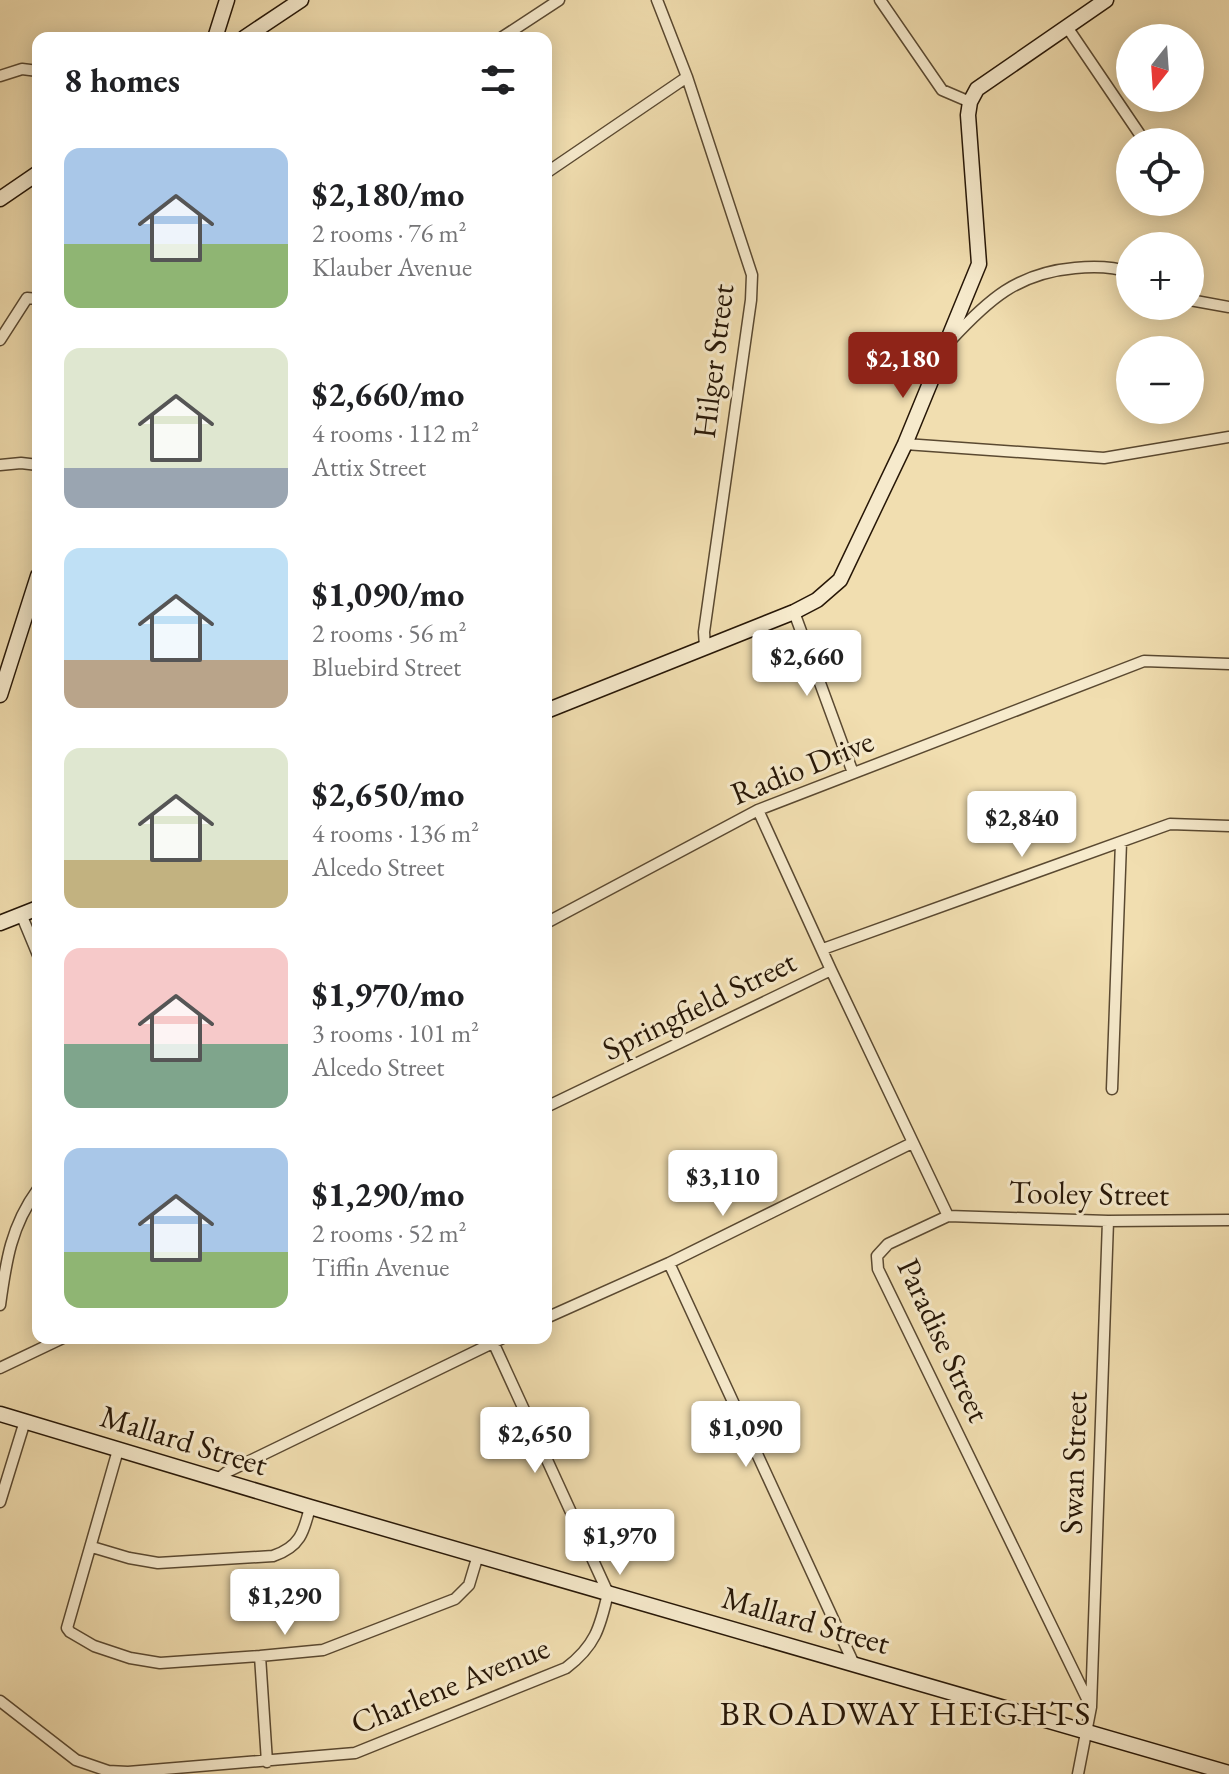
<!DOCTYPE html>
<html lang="en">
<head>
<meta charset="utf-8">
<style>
  :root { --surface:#fff; --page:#f6f6f6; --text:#202124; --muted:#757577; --accent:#8f2418 }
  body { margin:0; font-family:"EB Garamond",serif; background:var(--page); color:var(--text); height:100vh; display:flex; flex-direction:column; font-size:30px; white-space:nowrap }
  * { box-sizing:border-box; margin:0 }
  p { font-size:26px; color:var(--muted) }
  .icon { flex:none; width:44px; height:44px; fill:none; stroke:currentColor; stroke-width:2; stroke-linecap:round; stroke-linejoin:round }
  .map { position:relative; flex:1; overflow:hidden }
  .details { position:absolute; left:32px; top:32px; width:520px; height:1312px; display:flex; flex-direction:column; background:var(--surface); border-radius:16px; box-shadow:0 4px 20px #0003 }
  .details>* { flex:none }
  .needle { width:52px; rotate:197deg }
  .tools { position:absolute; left:1116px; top:24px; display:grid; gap:16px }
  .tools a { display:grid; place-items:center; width:88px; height:88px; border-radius:50%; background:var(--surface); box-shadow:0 4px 20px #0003; font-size:40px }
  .price { position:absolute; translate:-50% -68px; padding:0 18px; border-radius:8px; background:#fff; color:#222; font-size:26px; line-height:52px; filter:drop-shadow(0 2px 4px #0008) }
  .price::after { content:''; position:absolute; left:50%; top:48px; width:24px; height:18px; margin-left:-12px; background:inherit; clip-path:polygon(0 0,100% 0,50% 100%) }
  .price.on { background:var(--accent); color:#fff }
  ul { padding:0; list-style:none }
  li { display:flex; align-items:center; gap:24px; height:200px; padding:0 32px }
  li span { display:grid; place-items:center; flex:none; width:224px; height:160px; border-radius:16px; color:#555 }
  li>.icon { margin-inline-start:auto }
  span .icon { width:96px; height:96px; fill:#fffc; stroke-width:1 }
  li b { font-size:34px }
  h2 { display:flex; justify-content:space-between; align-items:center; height:96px; padding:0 32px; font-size:34px }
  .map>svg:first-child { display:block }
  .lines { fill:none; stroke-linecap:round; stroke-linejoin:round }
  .street-casing { stroke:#5a4931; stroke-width:13 }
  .secondary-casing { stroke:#271707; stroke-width:17 }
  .street { stroke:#f6eacc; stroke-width:10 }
  .secondary { stroke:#f6eacc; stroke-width:14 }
  .labels { text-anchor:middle; stroke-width:6; stroke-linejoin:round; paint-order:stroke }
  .street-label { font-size:32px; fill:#271707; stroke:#f6eacc }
  .neighbourhood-label { font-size:34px; letter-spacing:2px; fill:#271707; stroke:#f6eacc }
</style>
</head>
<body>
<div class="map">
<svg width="1229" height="1774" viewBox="0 0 1229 1774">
  <rect width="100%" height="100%" fill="#f1deb0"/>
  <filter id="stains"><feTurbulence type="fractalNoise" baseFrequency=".0025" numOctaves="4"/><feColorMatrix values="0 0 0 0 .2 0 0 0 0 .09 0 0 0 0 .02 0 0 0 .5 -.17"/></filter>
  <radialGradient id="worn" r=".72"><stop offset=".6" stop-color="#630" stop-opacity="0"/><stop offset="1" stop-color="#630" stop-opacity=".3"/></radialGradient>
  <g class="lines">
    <defs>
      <path id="street" d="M657,0l30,77 65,198 -1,25 -47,332 1,15
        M880,0l62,90 28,12
        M1067,27l78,115
        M501,38l58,-38
        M0,76l22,-7 16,2
        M546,173l141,-96
        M1190,300l39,7
        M0,340l27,-42 11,1
        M950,341c38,-41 67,-68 125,-73 19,-2 36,-2 55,4
        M905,444l199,14 125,-21
        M0,465l21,-2 17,2
        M794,612l59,161
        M758,810l73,160 117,246
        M21,914l17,41
        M546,923l212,-113 386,-149 85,3
        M823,949l347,-125 59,2
        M1112,1089l9,-247
        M546,1107l285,-137
        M669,1263l184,399
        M0,1305c6,-44 11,-79 38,-116
        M546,1318l123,-55 243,-120
        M0,1368l63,-30
        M118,1450l-51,178 3,4 24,14 36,12 30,5 100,-7 63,-6 132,-51 14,-14 9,-30
        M218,1479l9,-7 276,-134
        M0,1502l25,-81
        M92,1547l37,11 29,5 115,-7c27,-9 31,-24 37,-49
        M260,1656l7,106
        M0,1701l76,59 32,11 20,1 227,-19 211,-85c29,-22 34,-40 42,-75l-115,-251
        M1091,1707l-213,-438 -1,-13 11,-12 60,-28 160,5 121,-1
        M1078,1774l13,-67 17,-486"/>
      <path id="secondary" d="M215,38l12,-38
        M244,38l57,-38
        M0,199l38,-26
        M0,695l38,-119
        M546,711l248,-99 23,-12 23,-20 65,-136 74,-180 -11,-149 2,-13 7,-13 129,-89
        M0,923l38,-15
        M0,1414l310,93 919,266"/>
    </defs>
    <!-- street casing -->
    <use href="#street" class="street-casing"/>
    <!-- secondary casing -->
    <use href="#secondary" class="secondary-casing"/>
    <!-- street -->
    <use href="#street" class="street"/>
    <!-- secondary -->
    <use href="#secondary" class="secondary"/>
  </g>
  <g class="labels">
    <!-- street labels -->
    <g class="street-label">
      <text transform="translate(713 361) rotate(-83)" y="11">Hilger Street</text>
      <text transform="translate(802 767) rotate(-22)" y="11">Radio Drive</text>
      <text transform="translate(699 1005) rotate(-26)" y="11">Springfield Street</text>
      <text transform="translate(1089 1193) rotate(1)" y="11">Tooley Street</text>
      <text transform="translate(944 1340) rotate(65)" y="11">Paradise Street</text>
      <text transform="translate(184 1440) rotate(17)" y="11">Mallard Street</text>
      <text transform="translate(1073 1463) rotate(-88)" y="11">Swan Street</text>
      <text transform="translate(806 1620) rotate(16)" y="11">Mallard Street</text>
      <text transform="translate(450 1685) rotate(-22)" y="11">Charlene Avenue</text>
    </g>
    <!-- neighbourhood labels -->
    <g class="neighbourhood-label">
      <text x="906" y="1725">BROADWAY HEIGHTS</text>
    </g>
  </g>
  <rect width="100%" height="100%" filter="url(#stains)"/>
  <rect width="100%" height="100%" fill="url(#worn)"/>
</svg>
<div class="tools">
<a><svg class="needle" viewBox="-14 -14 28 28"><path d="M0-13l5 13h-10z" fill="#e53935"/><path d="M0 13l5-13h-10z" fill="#757577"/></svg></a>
<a><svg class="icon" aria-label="locate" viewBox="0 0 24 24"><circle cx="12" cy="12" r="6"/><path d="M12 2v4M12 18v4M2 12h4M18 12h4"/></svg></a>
<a>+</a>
<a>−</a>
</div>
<b class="price on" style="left:903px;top:400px">$2,180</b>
<b class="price" style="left:807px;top:698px">$2,660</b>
<b class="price" style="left:1022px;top:859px">$2,840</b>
<b class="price" style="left:723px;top:1218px">$3,110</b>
<b class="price" style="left:746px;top:1469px">$1,090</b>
<b class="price" style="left:535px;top:1475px">$2,650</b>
<b class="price" style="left:620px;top:1577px">$1,970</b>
<b class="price" style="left:285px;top:1637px">$1,290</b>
<section class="details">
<h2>8 homes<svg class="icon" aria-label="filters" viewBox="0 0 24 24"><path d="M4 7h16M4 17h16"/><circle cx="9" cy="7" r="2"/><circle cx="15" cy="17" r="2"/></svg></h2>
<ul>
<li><span style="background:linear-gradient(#a9c7e8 60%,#8fb573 0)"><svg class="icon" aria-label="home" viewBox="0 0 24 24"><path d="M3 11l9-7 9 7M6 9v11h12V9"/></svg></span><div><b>$2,180/mo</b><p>2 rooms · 76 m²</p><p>Klauber Avenue</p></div></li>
<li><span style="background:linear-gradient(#dfe7d0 75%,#9aa5b1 0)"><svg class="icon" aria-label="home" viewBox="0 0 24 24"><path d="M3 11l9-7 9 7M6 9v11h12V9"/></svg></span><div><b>$2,660/mo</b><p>4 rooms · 112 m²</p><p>Attix Street</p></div></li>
<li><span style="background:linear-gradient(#bfe0f5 70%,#b9a48a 0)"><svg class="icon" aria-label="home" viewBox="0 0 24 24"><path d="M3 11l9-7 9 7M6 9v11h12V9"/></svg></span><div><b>$1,090/mo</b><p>2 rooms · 56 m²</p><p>Bluebird Street</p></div></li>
<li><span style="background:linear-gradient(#dfe7d0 70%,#c2b280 0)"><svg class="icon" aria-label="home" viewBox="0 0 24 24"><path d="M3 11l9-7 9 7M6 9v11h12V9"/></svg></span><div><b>$2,650/mo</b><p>4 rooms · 136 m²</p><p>Alcedo Street</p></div></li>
<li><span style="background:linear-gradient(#f6c9c9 60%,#7fa58c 0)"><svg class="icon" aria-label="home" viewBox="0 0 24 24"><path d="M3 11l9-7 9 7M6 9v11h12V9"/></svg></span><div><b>$1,970/mo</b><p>3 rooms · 101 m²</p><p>Alcedo Street</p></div></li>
<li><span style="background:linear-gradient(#a9c7e8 65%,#8fb573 0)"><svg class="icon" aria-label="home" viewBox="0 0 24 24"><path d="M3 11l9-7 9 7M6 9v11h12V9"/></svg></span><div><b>$1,290/mo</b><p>2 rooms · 52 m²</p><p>Tiffin Avenue</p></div></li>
</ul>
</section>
</div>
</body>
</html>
